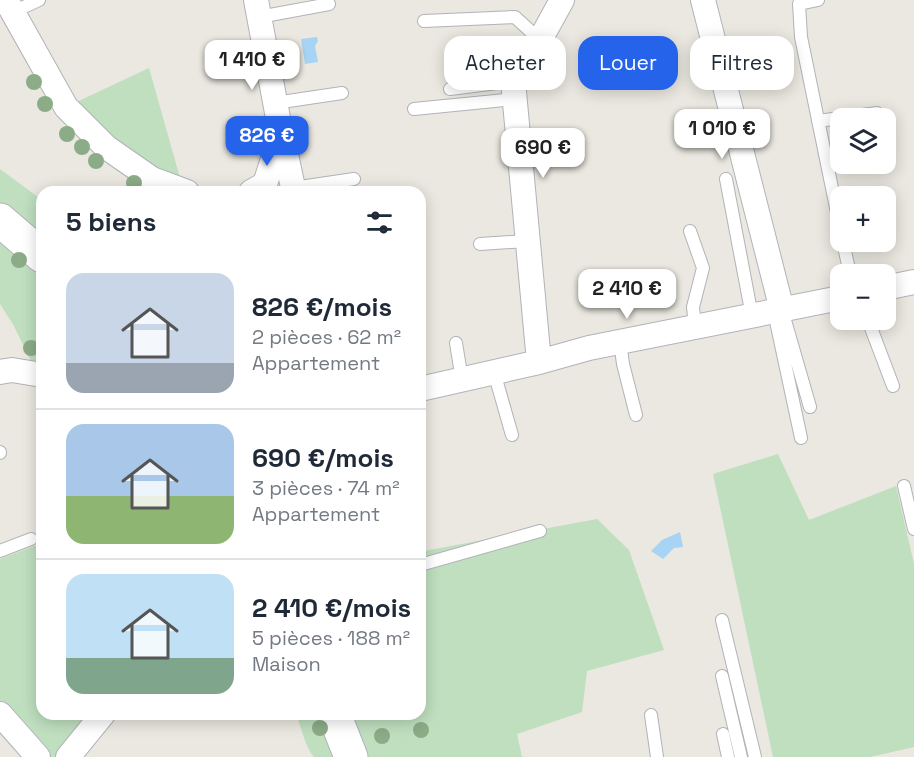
<!DOCTYPE html>
<html lang="fr">
<head>
<meta charset="utf-8">
<style>
  :root { --surface:#fff; --page:#f2f2f3; --text:#1f2937; --muted:#747a83; --line:#e0e1e3; --accent:#2563eb }
  body { margin:0; font-family:"Space Grotesk",sans-serif; background:var(--page); color:var(--text); height:100vh; display:flex; flex-direction:column; font-size:22px; white-space:nowrap }
  * { box-sizing:border-box; margin:0 }
  p { font-size:20px; color:var(--muted) }
  .icon { flex:none; width:33px; height:33px; fill:none; stroke:currentColor; stroke-width:2; stroke-linecap:round; stroke-linejoin:round }
  .map { position:relative; flex:1; overflow:hidden }
  .details { position:absolute; left:36px; top:186px; width:390px; height:534px; display:flex; flex-direction:column; background:var(--surface); border-radius:18px; box-shadow:0 3px 15px #0003 }
  .details>* { flex:none }
  .banner { position:absolute; left:444px; top:36px; width:380px; height:54px; display:flex; gap:12px }
  .controls { position:absolute; left:830px; top:108px; display:grid; gap:12px }
  .controls a { display:grid; place-items:center; width:66px; height:66px; border-radius:12px; background:var(--surface); box-shadow:0 3px 15px #0003; font-size:30px }
  .price { position:absolute; translate:-50% -51px; padding:0 14px; border-radius:12px; background:#fff; color:#222; font-size:20px; line-height:39px; filter:drop-shadow(0 2px 3px #0008) }
  .price::after { content:''; position:absolute; left:50%; top:36px; width:18px; height:14px; margin-left:-9px; background:inherit; clip-path:polygon(0 0,100% 0,50% 100%) }
  .price.current { background:var(--accent); color:#fff }
  ul { padding:0; list-style:none }
  li { display:flex; align-items:center; gap:18px; height:150px; padding:0 30px }
  li+li { border-top:2px solid var(--line) }
  li span { display:grid; place-items:center; flex:none; width:168px; height:120px; border-radius:18px; color:#555 }
  li>.icon { margin-inline-start:auto }
  span .icon { width:72px; height:72px; fill:#fffc; stroke-width:1 }
  li b { font-size:26px }
  h2 { display:flex; justify-content:space-between; align-items:center; height:72px; padding:0 30px; font-size:26px }
  .tag { padding:0 21px; border-radius:18px; background:var(--surface); box-shadow:0 3px 15px #0003; font-size:21px; line-height:54px }
  .tag.current { background:var(--accent); color:#fff }
  .map>svg:first-child { display:block }
  .green { fill:#bfdfbf }
  .water { fill:#a7d3f4 }
  .lines { fill:none; stroke-linecap:round; stroke-linejoin:round }
  .lane-casing { stroke:#b1b3b7; stroke-width:14 }
  .street-casing { stroke:#b1b3b7; stroke-width:26 }
  .secondary-casing { stroke:#b2b5b9; stroke-width:35 }
  .lane { stroke:#fff; stroke-width:12 }
  .street { stroke:#fff; stroke-width:24 }
  .secondary { stroke:#fff; stroke-width:33 }
  .tree { fill:#8bac87 }
</style>
</head>
<body>
<div class="map">
<svg width="914" height="757" viewBox="0 0 914 757">
  <rect width="100%" height="100%" fill="#eae8e0"/>
  <!-- green -->
  <path class="green" d="M149,68l35,124 -118,-85z
    M0,169l42,31v175l-5,-1 -23,-48 -14,-22z
    M778,454l31,66 87,-34 18,78v183l-44,10h-97l-60,-283z
    M597,519l32,31 35,100 -77,21 -5,41 -65,22 5,23h-171l-17,-43h86v-111l4,-52z
    M42,543v171h61l-35,43h-30l-38,-43v-155z
    M296,714h29l18,43h-29c-8,-8 -13,-31 -18,-43z"/>
  <!-- water -->
  <path class="water" d="M317,37l1,4 -3,5 3,16 -13,2 -4,-25z
    M680,532l3,15 -9,1 -11,11 -12,-8 11,-11z"/>
  <g class="lines">
    <defs>
      <path id="lane" d="M818,0l-19,4 2,33 39,190
        M13,12l26,-12
        M259,17l70,-13
        M424,21l91,-4 25,23
        M450,89l63,-8
        M275,103l67,-10
        M414,109l101,-10
        M818,121l59,-8
        M726,179l26,137
        M293,188l61,-9
        M690,231l13,37 -10,39 2,20
        M843,242l7,32
        M480,244l47,-3
        M782,310l28,97
        M774,312l27,126
        M868,320l25,66
        M620,342l3,22 13,51
        M456,343l6,37
        M494,372l18,63
        M0,452v1
        M904,486l10,43
        M0,551l31,-12
        M420,565l120,-34
        M722,620l33,137
        M722,676l19,81
        M651,715l6,42
        M723,734l5,23"/>
      <path id="street" d="M6,0l60,107 40,40 46,32 35,13
        M703,0l79,310
        M282,136l12,56
        M251,192l14,-8 16,-50 -25,-134
        M885,288l29,-6
        M539,362l-26,-281 27,-41 22,-40
        M0,372l12,-2 30,5
        M420,389l119,-27 50,-14 251,-50
        M0,714l38,43
        M68,757l35,-43"/>
      <path id="secondary" d="M0,220l42,36
        M334,714l17,43"/>
    </defs>
    <!-- lane casing -->
    <use href="#lane" class="lane-casing"/>
    <!-- street casing -->
    <use href="#street" class="street-casing"/>
    <!-- secondary casing -->
    <use href="#secondary" class="secondary-casing"/>
    <!-- lane -->
    <use href="#lane" class="lane"/>
    <!-- street -->
    <use href="#street" class="street"/>
    <!-- secondary -->
    <use href="#secondary" class="secondary"/>
  </g>
  <!-- trees -->
  <g class="tree">
    <circle cx="34" cy="82" r="8"/>
    <circle cx="45" cy="104" r="8"/>
    <circle cx="67" cy="134" r="8"/>
    <circle cx="82" cy="147" r="8"/>
    <circle cx="96" cy="161" r="8"/>
    <circle cx="134" cy="183" r="8"/>
    <circle cx="19" cy="260" r="8"/>
    <circle cx="31" cy="348" r="8"/>
    <circle cx="320" cy="728" r="8"/>
    <circle cx="421" cy="730" r="8"/>
    <circle cx="382" cy="736" r="8"/>
  </g>
</svg>
<div class="controls">
<a><svg class="icon" aria-label="layers" viewBox="0 0 24 24"><path d="M12 4l9 5-9 5-9-5zM3 14l9 5 9-5"/></svg></a>
<a>+</a>
<a>−</a>
</div>
<b class="price" style="left:252px;top:91px">1 410 €</b>
<b class="price" style="left:722px;top:160px">1 010 €</b>
<b class="price current" style="left:267px;top:167px">826 €</b>
<b class="price" style="left:543px;top:179px">690 €</b>
<b class="price" style="left:627px;top:320px">2 410 €</b>
<div class="banner">
<a class="tag">Acheter</a>
<a class="tag current">Louer</a>
<a class="tag">Filtres</a>
</div>
<section class="details">
<h2>5 biens<svg class="icon" aria-label="filters" viewBox="0 0 24 24"><path d="M4 7h16M4 17h16"/><circle cx="9" cy="7" r="2"/><circle cx="15" cy="17" r="2"/></svg></h2>
<ul>
<li><span style="background:linear-gradient(#c9d6e8 75%,#9aa5b1 0)"><svg class="icon" aria-label="home" viewBox="0 0 24 24"><path d="M3 11l9-7 9 7M6 9v11h12V9"/></svg></span><div><b>826 €/mois</b><p>2 pièces · 62 m²</p><p>Appartement</p></div></li>
<li><span style="background:linear-gradient(#a9c7e8 60%,#8fb573 0)"><svg class="icon" aria-label="home" viewBox="0 0 24 24"><path d="M3 11l9-7 9 7M6 9v11h12V9"/></svg></span><div><b>690 €/mois</b><p>3 pièces · 74 m²</p><p>Appartement</p></div></li>
<li><span style="background:linear-gradient(#bfe0f5 70%,#7fa58c 0)"><svg class="icon" aria-label="home" viewBox="0 0 24 24"><path d="M3 11l9-7 9 7M6 9v11h12V9"/></svg></span><div><b>2 410 €/mois</b><p>5 pièces · 188 m²</p><p>Maison</p></div></li>
</ul>
</section>
</div>
</body>
</html>
